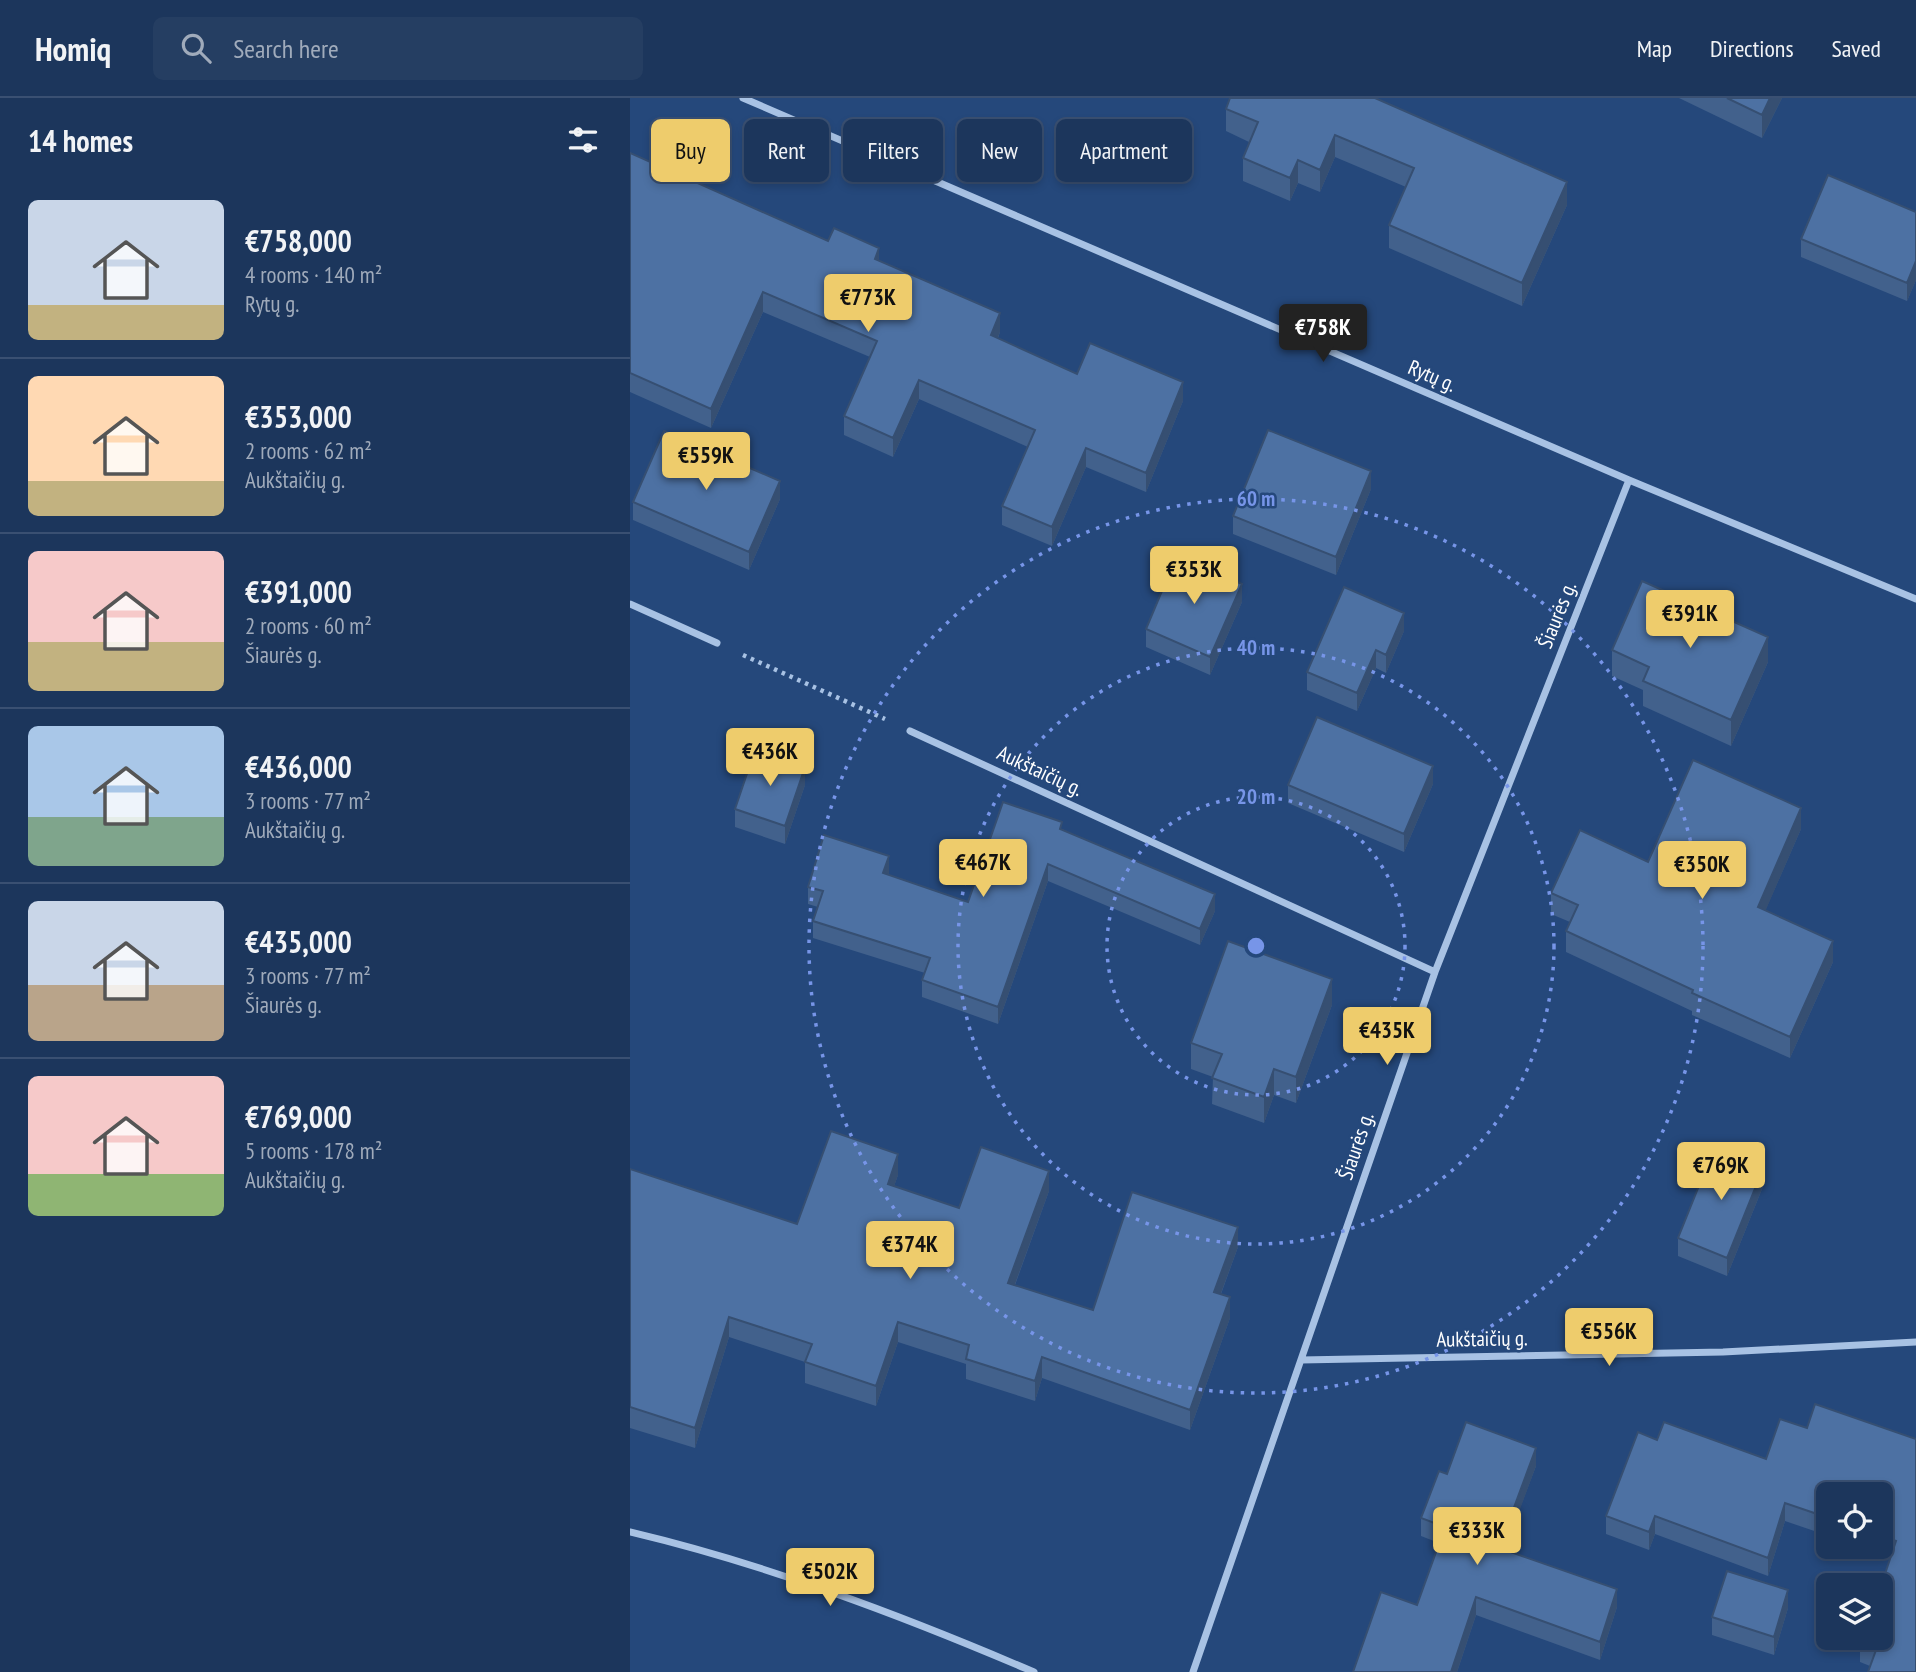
<!DOCTYPE html>
<html lang="en">
<head>
<meta charset="utf-8">
<style>
  :root { --surface:#1c365c; --page:#253e62; --text:#f1f3f6; --muted:#a0abbb; --line:#3a5072; --accent:#eecc6c }
  body { margin:0; font-family:"PT Sans Narrow",sans-serif; background:var(--page); color:var(--text); height:100vh; display:flex; flex-direction:column; font-size:26px; white-space:nowrap }
  * { box-sizing:border-box; margin:0 }
  p { font-size:23px; color:var(--muted) }
  .icon { flex:none; width:38px; height:38px; fill:none; stroke:currentColor; stroke-width:2; stroke-linecap:round; stroke-linejoin:round }
  .map { position:relative; flex:1; overflow:hidden }
  .side { display:flex; flex-direction:column; background:var(--surface); width:630px }
  .side>* { flex:none }
  .hud { position:absolute; left:21px; top:21px; width:665px; height:63px; display:flex; gap:14px }
  .tools { position:absolute; left:1186px; top:1384px; display:grid; gap:14px }
  .tools a { display:grid; place-items:center; width:77px; height:77px; border-radius:10px; background:var(--surface); box-shadow:0 4px 10px #0003,0 0 0 2px var(--line); font-size:35px }
  .price { position:absolute; translate:-50% -60px; padding:0 16px; border-radius:7px; background:var(--accent); color:#111; font-size:23px; line-height:46px; filter:drop-shadow(0 2px 4px #0008) }
  .price::after { content:''; position:absolute; left:50%; top:42px; width:21px; height:16px; margin-left:-10px; background:inherit; clip-path:polygon(0 0,100% 0,50% 100%) }
  .price.selected { background:#222; color:#fff }
  ul { padding:0; list-style:none }
  li { display:flex; align-items:center; gap:21px; height:175px; padding:0 28px }
  li+li { border-top:2px solid var(--line) }
  li span { display:grid; place-items:center; flex:none; width:196px; height:140px; border-radius:10px; color:#555 }
  li>.icon { margin-inline-start:auto }
  span .icon { width:84px; height:84px; fill:#fffc; stroke-width:1 }
  li b { font-size:30px }
  h2 { display:flex; justify-content:space-between; align-items:center; height:84px; padding:0 28px; font-size:30px }
  .tag { padding:0 24px; border-radius:10px; background:var(--surface); box-shadow:0 4px 10px #0003,0 0 0 2px var(--line); font-size:24px; line-height:63px }
  .tag.selected { background:var(--accent); color:#111 }
  header { display:flex; align-items:center; gap:42px; box-sizing:border-box; height:98px; padding:0 35px; background:var(--surface); border-bottom:2px solid var(--line) }
  header strong { font-size:33px }
  nav { display:flex; gap:38px; margin-inline-start:auto; font-size:24px }
  .search { width:490px; height:63px; background:var(--page); display:flex; align-items:center; gap:18px; box-sizing:border-box; padding:0 24px; border-radius:10px; color:var(--muted); font-size:26px }
  main { display:flex; flex:1; min-height:0 }
  .map>svg:first-child { display:block }
  .lines { fill:none; stroke-linecap:round; stroke-linejoin:round }
  .path { stroke:#a8c2e4; stroke-width:4.5; stroke-dasharray:3.5 5; stroke-linecap:butt }
  .street { stroke:#a8c2e4; stroke-width:7 }
  .wall { fill:#42618c }
  .shaded-wall { fill:#364f72 }
  .building { fill:#4d71a3; stroke:#364f72; stroke-width:2 }
  .ring { fill:none; stroke:#7795e8; stroke-width:3.5; stroke-dasharray:3.5 7 }
  .labels { text-anchor:middle; stroke-width:5; stroke-linejoin:round; paint-order:stroke }
  .street-label { font-size:21px; fill:#fff; stroke:#25487b }
  .centre { fill:#7795e8; stroke:#25487b; stroke-width:3.5 }
  .ring-label { font-size:21px; text-anchor:middle; font-weight:bold; fill:#7795e8; stroke:#25487b; stroke-width:5; stroke-linejoin:round; paint-order:stroke }
</style>
</head>
<body>
<header>
<strong>Homiq</strong>
<div class="search"><svg class="icon" aria-label="search" viewBox="0 0 24 24"><circle cx="10" cy="10" r="6"/><path d="M15 15l6 6"/></svg>Search here</div>
<nav><a>Map</a><a>Directions</a><a>Saved</a></nav>
</header>
<main>
<section class="side">
<h2>14 homes<svg class="icon" aria-label="filters" viewBox="0 0 24 24"><path d="M4 7h16M4 17h16"/><circle cx="9" cy="7" r="2"/><circle cx="15" cy="17" r="2"/></svg></h2>
<ul>
<li><span style="background:linear-gradient(#c9d6e8 75%,#c2b280 0)"><svg class="icon" aria-label="home" viewBox="0 0 24 24"><path d="M3 11l9-7 9 7M6 9v11h12V9"/></svg></span><div><b>€758,000</b><p>4 rooms · 140 m²</p><p>Rytų g.</p></div></li>
<li><span style="background:linear-gradient(#ffd9b3 75%,#c2b280 0)"><svg class="icon" aria-label="home" viewBox="0 0 24 24"><path d="M3 11l9-7 9 7M6 9v11h12V9"/></svg></span><div><b>€353,000</b><p>2 rooms · 62 m²</p><p>Aukštaičių g.</p></div></li>
<li><span style="background:linear-gradient(#f6c9c9 65%,#c2b280 0)"><svg class="icon" aria-label="home" viewBox="0 0 24 24"><path d="M3 11l9-7 9 7M6 9v11h12V9"/></svg></span><div><b>€391,000</b><p>2 rooms · 60 m²</p><p>Šiaurės g.</p></div></li>
<li><span style="background:linear-gradient(#a9c7e8 65%,#7fa58c 0)"><svg class="icon" aria-label="home" viewBox="0 0 24 24"><path d="M3 11l9-7 9 7M6 9v11h12V9"/></svg></span><div><b>€436,000</b><p>3 rooms · 77 m²</p><p>Aukštaičių g.</p></div></li>
<li><span style="background:linear-gradient(#c9d6e8 60%,#b9a48a 0)"><svg class="icon" aria-label="home" viewBox="0 0 24 24"><path d="M3 11l9-7 9 7M6 9v11h12V9"/></svg></span><div><b>€435,000</b><p>3 rooms · 77 m²</p><p>Šiaurės g.</p></div></li>
<li><span style="background:linear-gradient(#f6c9c9 70%,#8fb573 0)"><svg class="icon" aria-label="home" viewBox="0 0 24 24"><path d="M3 11l9-7 9 7M6 9v11h12V9"/></svg></span><div><b>€769,000</b><p>5 rooms · 178 m²</p><p>Aukštaičių g.</p></div></li>
</ul>
</section>
<div class="map">
<svg width="1286" height="1574" viewBox="0 0 1286 1574">
  <rect width="100%" height="100%" fill="#25487b"/>
  <g class="lines">
    <!-- path -->
    <path class="path" d="M113,557l142,64"/>
    <!-- street -->
    <path class="street" d="M113,0l886,382 287,119
      M0,506l87,39
      M280,633l525,241
      M671,1262l422,-8 193,-10
      M0,1434c139,33 273,84 404,140
      M563,1574l242,-700 194,-492"/>
  </g>
  <!-- wall -->
  <path class="wall" d="M600,0l337,107 -45,101 -133,-58v-23l17,-38 -71,-30 -15,35 -22,-9 -8,18 -47,-20v-23l6,-16 -23,-11v-22z
    M1049,0h103l-20,40z
    M0,55l198,88 51,20 121,71 -2,6 79,36 106,27 -37,91 -60,-25 -34,79 -50,-21v-19l26,-59 -109,-48 -26,58 -49,-22v-19l26,-59 -107,-45 -52,116 -81,-36z
    M1286,114v68l-9,21 -106,-44v-18z
    M741,391l-35,86 -103,-41v-18z
    M150,401l-31,71 -116,-50v-18z
    M612,504l-32,73 -64,-28v-18z
    M774,533l-18,42 -10,-5 -19,43 -50,-21v-18z
    M982,552l156,12 -37,84 -88,-40v-16l-31,-14z
    M803,686l-29,68 -116,-49v-18z
    M175,687l-20,59 -50,-17v-18z
    M432,731l153,82 -15,34 -152,-64 -50,143 -76,-27v-17l3,-7 -112,-35v-17l5,-14 -10,-3v-17l81,-14 -1,2 80,27z
    M1171,731l-36,82 68,51 -43,96 -98,-43v-4l-126,-59v-21l4,-9 -19,-8v-21l97,-31z
    M702,907l-36,98 -22,-8 -10,28 -52,-19 1,-27 -22,-8v-26z
    M0,1071l167,55 101,-49 -4,11 65,22 90,-17 -34,94 78,25 145,-63 -17,47 9,24 -40,112 -148,-52 -7,23 -69,-22v-15l-68,-22 -22,64 -71,-23v-21l-76,-25 -34,111 -65,-20z
    M1134,1086l-37,92 -49,-20v-18z
    M1177,1330l109,11v233l-46,-6 -10,-4v-18l31,-87 -30,-10h20v-53h-52v42l-44,-15 -17,55 -113,-42 -6,16 -43,-16v-18l51,-76 109,19z
    M906,1368l-32,84 113,57 -17,53 -124,-45 -19,57h-104l64,-67 22,-62 -18,-7v-18l26,-44z
    M1158,1510l-14,47 -62,-20v-18z"/>
  <!-- shaded-wall -->
  <path class="shaded-wall" d="M1140,0h12l-20,40v-23z
    M705,37v22l-15,35v-22z
    M668,62v23l-8,18v-23z
    M937,84v23l-45,101v-23z
    M249,150v19l-4,-8z
    M1286,163v19l-9,21v-18z
    M133,194v20l-52,116v-19z
    M370,215v19l-9,22v-19z
    M289,282v19l-26,58v-19z
    M553,284v19l-37,91v-19z
    M456,350v19l-34,79v-19z
    M741,373v18l-35,86v-18z
    M150,383v18l-31,71v-18z
    M612,486v18l-32,73v-18z
    M774,515v18l-18,42v-18z
    M1138,539v25l-37,84v-26z
    M746,552v18l-19,43v-18z
    M803,668v18l-29,68v-18z
    M175,669v18l-20,59v-18z
    M1171,710v21l-43,99v-21z
    M259,758v17l-6,17v-17z
    M418,766v17l-50,143v-17z
    M585,796v17l-15,34v-16z
    M1203,843v21l-43,96v-21z
    M702,881v26l-36,98v-26z
    M644,971v26l-10,28v-26z
    M268,1056v21l-10,29v-20z
    M1134,1068v18l-37,92v-18z
    M419,1073v20l-41,112v-20z
    M608,1129v20l-24,65v-20z
    M600,1199v21l-40,112v-20z
    M99,1219v20l-34,111v-20z
    M268,1224v20l-22,64v-20z
    M412,1259v21l-7,23v-20z
    M906,1350v18l-37,100v-18z
    M1155,1405v18l-17,55v-18z
    M1025,1418v18l-6,16v-18z
    M987,1491v18l-17,53v-18z
    M1158,1492v18l-14,47v-18z
    M846,1499v18l-19,57h-6z"/>
  <!-- building -->
  <path class="building" d="M600,0h145l192,84 -45,101 -133,-58 25,-57 -79,-33 -15,35 -22,-10 -8,18 -47,-20 15,-36 -32,-13z
    M1097,0h43l-8,17z
    M0,55l198,88 6,-13 45,20 -4,11 125,54 -9,22 86,39 13,-31 93,39 -37,91 -60,-25 -34,79 -50,-21 33,-76 -116,-50 -26,58 -49,-22 33,-75 -114,-49 -52,117 -81,-36z
    M1198,77l88,37v49l-9,22 -106,-44z
    M638,332l103,41 -35,86 -103,-41z
    M34,333l116,50 -31,71 -116,-50z
    M547,457l65,29 -32,73 -64,-28z
    M1012,483l126,56 -37,83 -88,-39 6,-14 -37,-17z
    M714,489l60,26 -18,42 -10,-5 -19,43 -50,-21z
    M687,619l116,49 -29,68 -116,-49z
    M125,652l50,17 -20,59 -50,-17z
    M1063,662l108,48 -43,99 75,34 -43,96 -98,-44 1,-3 -127,-59 12,-26 -27,-12 29,-63 68,32z
    M373,704l59,20 -2,7 155,65 -15,35 -152,-65 -50,143 -76,-27 8,-22 -117,-37 10,-30 -15,-4 16,-52 65,21 -6,17 85,29z
    M598,843l104,38 -36,98 -22,-8 -10,28 -52,-19 10,-24 -31,-11z
    M201,1033l67,23 -10,30 71,24 22,-61 68,24 -41,112 85,27 39,-118 106,35 -24,65 16,5 -40,113 -148,-53 -7,24 -69,-22 3,-14 -71,-23 -22,64 -71,-24 7,-18 -83,-27 -34,111 -65,-21v-238l167,55z
    M1085,1048l49,20 -37,92 -49,-20z
    M1185,1306l101,35v233h-48l8,-22 -16,-6 2,-6h19v-52l15,-45 -15,-5v-42h-52v24l-44,-15 -17,55 -113,-42 -6,16 -43,-16 32,-84 19,8 7,-18 102,37 14,-40 27,9z
    M836,1324l70,26 -37,100 118,41 -17,53 -124,-45 -25,75h-98l28,-80 36,13 28,-78 -24,-9 18,-47 8,3z
    M1097,1473l61,19 -14,47 -62,-20z"/>
  <!-- distance rings -->
  <g class="ring">
    <circle cx="626" cy="848" r="149"/>
    <circle cx="626" cy="848" r="298"/>
    <circle cx="626" cy="848" r="447"/>
  </g>
  <g class="labels">
    <!-- street labels -->
    <g class="street-label">
      <text transform="translate(802 278) rotate(23)" y="7">Rytų g.</text>
      <text transform="translate(927 517) rotate(-68)" y="7">Šiaurės g.</text>
      <text transform="translate(410 673) rotate(25)" y="7">Aukštaičių g.</text>
      <text transform="translate(726 1048) rotate(-71)" y="7">Šiaurės g.</text>
      <text transform="translate(852 1241) rotate(-1)" y="7">Aukštaičių g.</text>
    </g>
  </g>
  <circle cx="626" cy="848" r="10" class="centre"/>
  <g class="ring-label">
    <text x="626" y="408">60 m</text>
    <text x="626" y="557">40 m</text>
    <text x="626" y="706">20 m</text>
  </g>
</svg>
<div class="tools">
<a><svg class="icon" aria-label="locate" viewBox="0 0 24 24"><circle cx="12" cy="12" r="6"/><path d="M12 2v4M12 18v4M2 12h4M18 12h4"/></svg></a>
<a><svg class="icon" aria-label="layers" viewBox="0 0 24 24"><path d="M12 4l9 5-9 5-9-5zM3 14l9 5 9-5"/></svg></a>
</div>
<b class="price" style="left:238px;top:236px">€773K</b>
<b class="price selected" style="left:693px;top:266px">€758K</b>
<b class="price" style="left:76px;top:394px">€559K</b>
<b class="price" style="left:564px;top:508px">€353K</b>
<b class="price" style="left:1060px;top:552px">€391K</b>
<b class="price" style="left:140px;top:690px">€436K</b>
<b class="price" style="left:353px;top:801px">€467K</b>
<b class="price" style="left:1072px;top:803px">€350K</b>
<b class="price" style="left:757px;top:969px">€435K</b>
<b class="price" style="left:1091px;top:1104px">€769K</b>
<b class="price" style="left:280px;top:1183px">€374K</b>
<b class="price" style="left:979px;top:1270px">€556K</b>
<b class="price" style="left:847px;top:1469px">€333K</b>
<b class="price" style="left:200px;top:1510px">€502K</b>
<div class="hud">
<a class="tag selected">Buy</a>
<a class="tag">Rent</a>
<a class="tag">Filters</a>
<a class="tag">New</a>
<a class="tag">Apartment</a>
</div>
</div>
</main>
</body>
</html>
